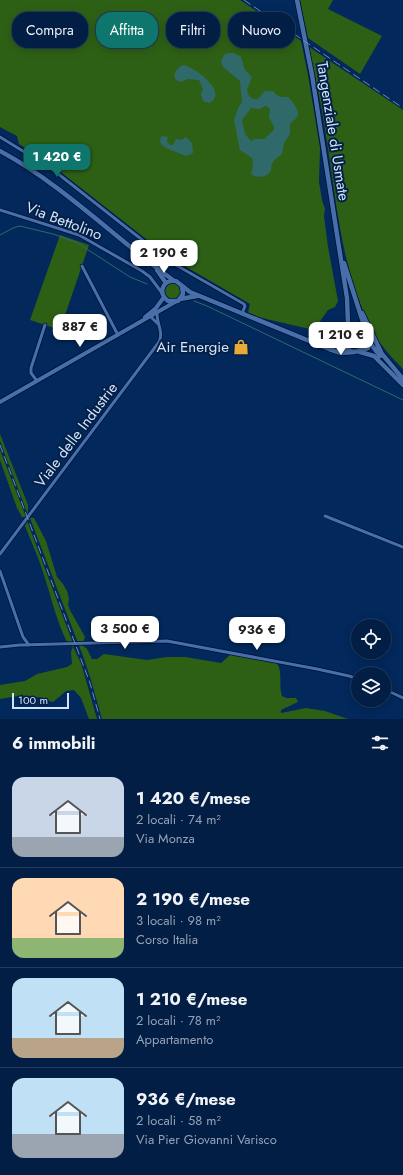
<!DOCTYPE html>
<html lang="it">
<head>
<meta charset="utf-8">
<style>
  :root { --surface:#021e45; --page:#102b50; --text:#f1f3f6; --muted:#96a2b3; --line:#233c5e; --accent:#0f766e }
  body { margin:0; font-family:Jost,sans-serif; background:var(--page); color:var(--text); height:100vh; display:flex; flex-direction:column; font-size:15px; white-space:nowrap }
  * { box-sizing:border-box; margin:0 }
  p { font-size:13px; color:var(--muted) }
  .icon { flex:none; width:22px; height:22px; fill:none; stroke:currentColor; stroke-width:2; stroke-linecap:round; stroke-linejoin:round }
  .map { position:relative; height:719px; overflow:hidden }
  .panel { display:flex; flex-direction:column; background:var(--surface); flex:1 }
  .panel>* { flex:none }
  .hud { position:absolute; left:12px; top:12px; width:379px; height:36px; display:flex; gap:8px }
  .controls { position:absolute; left:351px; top:619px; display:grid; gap:8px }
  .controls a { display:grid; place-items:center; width:40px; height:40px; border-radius:50%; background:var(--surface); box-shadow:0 2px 10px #0003,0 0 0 1px var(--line); font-size:20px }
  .scale { position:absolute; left:12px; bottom:10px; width:57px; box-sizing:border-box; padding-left:4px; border:2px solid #d1e3fd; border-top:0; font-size:11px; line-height:14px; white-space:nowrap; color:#d1e3fd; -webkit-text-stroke:3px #042047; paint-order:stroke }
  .price { position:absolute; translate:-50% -34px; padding:0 9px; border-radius:8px; background:#fff; color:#222; font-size:13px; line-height:26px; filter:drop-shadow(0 1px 2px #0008) }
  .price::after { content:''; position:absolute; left:50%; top:24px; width:12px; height:9px; margin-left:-6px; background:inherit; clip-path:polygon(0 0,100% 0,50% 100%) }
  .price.current { background:var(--accent); color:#fff }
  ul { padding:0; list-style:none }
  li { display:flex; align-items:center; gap:12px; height:100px; padding:0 12px }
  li+li { border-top:1px solid var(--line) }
  li span { display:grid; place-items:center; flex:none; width:112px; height:80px; border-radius:12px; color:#555 }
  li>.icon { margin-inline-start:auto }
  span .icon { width:48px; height:48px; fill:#fffc; stroke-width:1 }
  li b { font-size:17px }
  h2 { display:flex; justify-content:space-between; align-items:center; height:48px; padding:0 12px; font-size:17px }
  .pill { padding:0 14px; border-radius:16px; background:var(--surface); box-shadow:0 2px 10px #0003,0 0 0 1px var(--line); font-size:14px; line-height:36px }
  .pill.current { background:var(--accent); color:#fff }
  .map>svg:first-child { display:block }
  .green { fill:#2d6015 }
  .water { fill:#30696a; fill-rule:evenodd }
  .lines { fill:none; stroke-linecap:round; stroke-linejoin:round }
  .stream { stroke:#30696a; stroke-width:1 }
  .minor-casing { stroke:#001036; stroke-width:4.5 }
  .tertiary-casing { stroke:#001036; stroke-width:5.5 }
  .secondary-casing { stroke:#001036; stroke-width:6 }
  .minor { stroke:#476fa9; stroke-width:3 }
  .tertiary { stroke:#476fa9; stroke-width:4 }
  .secondary { stroke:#476fa9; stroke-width:4.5 }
  .rail { stroke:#718cb2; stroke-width:1; stroke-dasharray:8 4; stroke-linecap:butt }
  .labels { text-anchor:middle; stroke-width:4; stroke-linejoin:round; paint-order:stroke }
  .street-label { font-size:15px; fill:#d1e3fd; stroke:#042047 }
  .poi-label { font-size:15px; fill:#d1e3fd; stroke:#042047; text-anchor:end }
</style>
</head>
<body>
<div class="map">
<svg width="403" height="719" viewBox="0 0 403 719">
  <rect width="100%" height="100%" fill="#02285c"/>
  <!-- green -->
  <path class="green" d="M0,0h240l61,41 7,34 12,73 -1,34 3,18 3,9 -1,7 4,31 10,54 -3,6 -7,3 -14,20 -52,-12 -14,-5 2,-9 -81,-47 -116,-91 -34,-22 -2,-8 -17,-9z
    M300,0h33l-5,9 54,27 -22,38 -52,-36z
    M309,47l94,63v259c-11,-11 -21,-22 -29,-35 -30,-56 -36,-118 -45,-179 -5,-36 -12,-72 -20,-108z
    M60,235l29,10 -29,85 -30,-10z
    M165 291a8 8 0 1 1 16 0a8 8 0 1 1-16 0Z
    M0,434l28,71v10l-28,-74z
    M0,450l26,67h-4l-5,-9 -17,-48z
    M30,518h4l12,23 11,36 6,7 4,7 2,8 -1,6 2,5 15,27 -3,8 5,4 5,10h5l7,-5 43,6 20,-3h18l36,6 9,-8 5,-1 40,8c9,6 3,24 7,34l4,2h10l2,4 -17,8v3l25,-5 19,3 23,8h-246l-11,-39 -8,-24z
    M27,521l47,125 -2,1 -1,-4 -4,-1c-11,-22 -16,-46 -24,-70 -5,-16 -12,-31 -18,-46z
    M73,647l8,16 16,56h-8l-8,-21 -7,-8 -8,1 -13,11c-6,-1 -11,-4 -16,-5 -13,-3 -25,0 -37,2v-14l25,-4 12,-7 30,-7 5,-3 -1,-12z"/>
  <!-- water -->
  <path class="water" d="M230,53h4l7,4 4,13 7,7 -5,13c1,6 4,10 11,9l7,-8h8c5,7 8,6 15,6 3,2 11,13 10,17 0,4 -6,7 -8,10v10l-6,9 -2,11c-7,6 -11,6 -11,17 -4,6 -14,8 -20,3l2,-8 -1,-8 -12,-8 -6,-30 4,-12 4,-6 -2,-21 -17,-14 -2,-6 4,-7zM266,106l4,3 -1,8 5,10v3l-10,9h-9l-4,2 -6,-7 -3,-14 9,-12 8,1z
    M183,65c11,1 47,28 26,38l-6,-2 -2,-7 2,-5 -4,-9 -11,-1 -7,3 -5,-2c-4,-6 1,-12 7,-15z
    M162,136l6,1 -1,5 3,3h3l3,-6 5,1 5,-3 6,6 1,10 -7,3 -20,-8 -5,-4 -1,-5z"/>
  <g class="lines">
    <!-- stream -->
    <path class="stream" d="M0,235l13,-7 7,-2 33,8 23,8 54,35 17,7
      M194,301l13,5 196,94"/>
    <defs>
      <path id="minor" d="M0,137l52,32 117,92 75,43 1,2 -3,8
        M0,210l79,25 63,36 8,6 12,16
        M82,266l36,69
        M152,315v3l6,6
        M37,381l-6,-8v-5l14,-43
        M325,516l78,31
        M0,554l159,-212c5,-11 -3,-19 -2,-30
        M0,571l23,66 6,8
        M0,647l20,-2 147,-4 150,28 32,7 9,3
        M384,689l19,9"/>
      <path id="tertiary" d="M145,317l11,-9 8,-11
        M0,402l175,-100"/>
      <path id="secondary" d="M297,0l15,75 35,223 1,26 -5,13
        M0,151c63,34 115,87 173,129
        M344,263l24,75
        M157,270l9,13
        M182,286l1,8 -5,7h-10c-11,-8 -5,-22 8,-20l14,11 139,57 12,4 13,-1
        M180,299l17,-3
        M362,313l20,41 21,25
        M356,335l12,3 2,4 -2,6 -14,4 -11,-4 -2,-6 2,-5z
        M370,343l10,13
        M320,344h13l9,-4
        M360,352l14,4 29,29"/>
    </defs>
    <!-- minor casing -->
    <use href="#minor" class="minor-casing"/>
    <!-- tertiary casing -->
    <use href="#tertiary" class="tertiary-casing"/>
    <!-- secondary casing -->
    <use href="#secondary" class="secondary-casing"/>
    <!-- minor -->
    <use href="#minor" class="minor"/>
    <!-- tertiary -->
    <use href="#tertiary" class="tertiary"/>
    <!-- secondary -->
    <use href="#secondary" class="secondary"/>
    <!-- rail -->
    <path class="rail" d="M244,0l159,108
      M0,445l90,238 10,36"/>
  </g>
  <!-- icons -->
  <defs>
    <symbol id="shop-bare" viewBox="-9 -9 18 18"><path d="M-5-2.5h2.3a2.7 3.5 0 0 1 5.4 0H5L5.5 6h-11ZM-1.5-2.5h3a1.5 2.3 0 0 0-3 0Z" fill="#eaaa38" stroke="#042047" stroke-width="2.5" paint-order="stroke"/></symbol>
  </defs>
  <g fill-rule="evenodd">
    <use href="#shop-bare" x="230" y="336" width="22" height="22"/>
  </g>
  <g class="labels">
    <!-- street labels -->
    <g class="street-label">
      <text transform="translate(333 131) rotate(81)" y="5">Tangenziale di Usmate</text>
      <text transform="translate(64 221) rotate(21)" y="5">Via Bettolino</text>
      <text transform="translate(76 435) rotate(-53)" y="5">Viale delle Industrie</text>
    </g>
    <!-- poi labels -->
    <g class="poi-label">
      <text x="229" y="352">Air Energie</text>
    </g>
  </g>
</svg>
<div class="controls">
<a><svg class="icon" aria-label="locate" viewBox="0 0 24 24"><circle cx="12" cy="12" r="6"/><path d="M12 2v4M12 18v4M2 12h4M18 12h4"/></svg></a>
<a><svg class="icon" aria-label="layers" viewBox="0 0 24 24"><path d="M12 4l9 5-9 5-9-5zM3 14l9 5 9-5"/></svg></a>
</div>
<div class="scale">100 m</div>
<b class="price current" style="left:57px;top:178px">1 420 €</b>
<b class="price" style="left:164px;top:274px">2 190 €</b>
<b class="price" style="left:80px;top:348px">887 €</b>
<b class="price" style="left:341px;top:356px">1 210 €</b>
<b class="price" style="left:125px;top:650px">3 500 €</b>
<b class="price" style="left:257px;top:651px">936 €</b>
<div class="hud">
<a class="pill">Compra</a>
<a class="pill current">Affitta</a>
<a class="pill">Filtri</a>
<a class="pill">Nuovo</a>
</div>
</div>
<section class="panel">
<h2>6 immobili<svg class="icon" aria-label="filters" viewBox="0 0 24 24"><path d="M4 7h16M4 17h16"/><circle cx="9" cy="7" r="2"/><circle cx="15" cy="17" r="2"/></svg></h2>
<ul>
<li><span style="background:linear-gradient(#c9d6e8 75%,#9aa5b1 0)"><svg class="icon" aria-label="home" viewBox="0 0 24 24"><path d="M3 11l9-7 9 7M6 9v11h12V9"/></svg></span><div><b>1 420 €/mese</b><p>2 locali · 74 m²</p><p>Via Monza</p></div></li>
<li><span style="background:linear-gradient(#ffd9b3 75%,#8fb573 0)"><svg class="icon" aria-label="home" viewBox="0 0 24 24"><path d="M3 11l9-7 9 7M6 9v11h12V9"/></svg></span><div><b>2 190 €/mese</b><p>3 locali · 98 m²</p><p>Corso Italia</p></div></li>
<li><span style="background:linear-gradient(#bfe0f5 75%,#b9a48a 0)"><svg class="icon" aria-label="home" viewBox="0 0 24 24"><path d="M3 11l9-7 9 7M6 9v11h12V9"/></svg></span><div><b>1 210 €/mese</b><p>2 locali · 78 m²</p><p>Appartamento</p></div></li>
<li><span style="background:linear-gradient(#bfe0f5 70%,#9aa5b1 0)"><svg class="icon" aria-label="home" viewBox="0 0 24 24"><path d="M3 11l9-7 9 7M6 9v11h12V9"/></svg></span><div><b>936 €/mese</b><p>2 locali · 58 m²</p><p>Via Pier Giovanni Varisco</p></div></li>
</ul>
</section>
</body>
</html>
